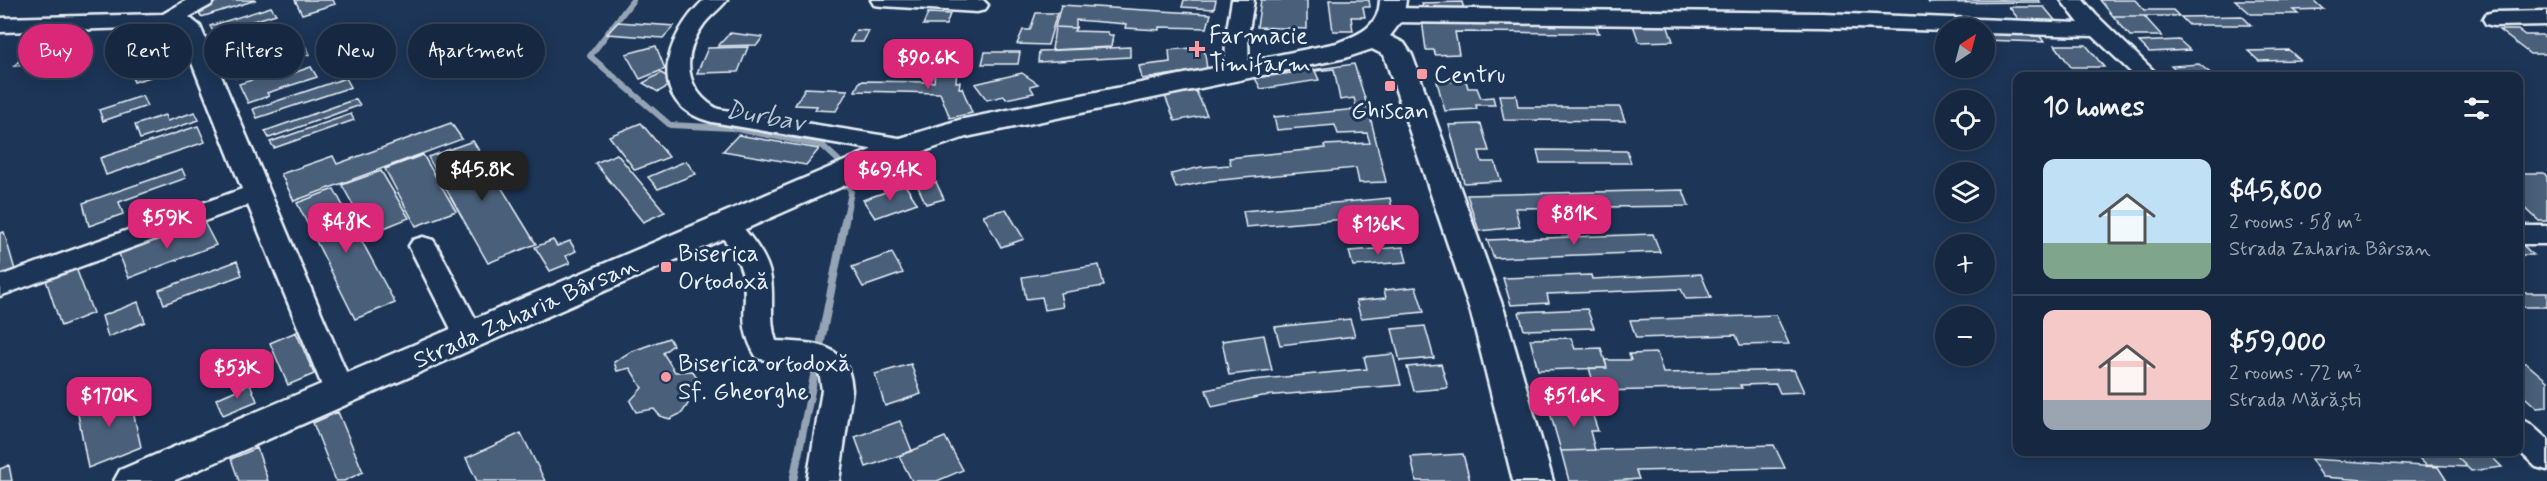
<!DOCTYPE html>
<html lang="en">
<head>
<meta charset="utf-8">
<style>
  :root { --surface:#162841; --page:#23344c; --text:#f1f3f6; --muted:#9ea6b1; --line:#35445a; --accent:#db2777 }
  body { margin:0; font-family:Mynerve,sans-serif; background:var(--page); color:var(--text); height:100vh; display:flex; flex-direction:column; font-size:22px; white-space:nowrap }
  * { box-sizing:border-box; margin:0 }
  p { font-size:20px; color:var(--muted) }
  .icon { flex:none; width:33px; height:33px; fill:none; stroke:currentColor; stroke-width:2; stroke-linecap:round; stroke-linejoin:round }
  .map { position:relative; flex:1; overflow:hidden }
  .details { position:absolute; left:2013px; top:72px; width:510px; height:384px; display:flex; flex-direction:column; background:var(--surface); border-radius:12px; box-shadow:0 3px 15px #0003,0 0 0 2px var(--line) }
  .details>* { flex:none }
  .top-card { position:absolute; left:18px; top:24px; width:570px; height:54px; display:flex; gap:12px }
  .needle { width:39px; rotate:36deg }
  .buttons { position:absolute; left:1935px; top:18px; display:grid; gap:12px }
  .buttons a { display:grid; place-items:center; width:60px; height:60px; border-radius:50%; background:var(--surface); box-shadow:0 3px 15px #0003,0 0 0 2px var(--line); font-size:30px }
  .price { position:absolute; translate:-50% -51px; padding:0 14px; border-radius:12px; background:var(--accent); color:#fff; font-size:20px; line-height:39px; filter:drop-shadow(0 2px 3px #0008) }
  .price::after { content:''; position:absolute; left:50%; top:36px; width:18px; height:14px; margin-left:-9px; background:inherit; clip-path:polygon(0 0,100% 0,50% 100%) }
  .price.selected { background:#222; color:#fff }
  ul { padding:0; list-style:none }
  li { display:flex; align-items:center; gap:18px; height:150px; padding:0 30px }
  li+li { border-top:2px solid var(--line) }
  li span { display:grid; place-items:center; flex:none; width:168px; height:120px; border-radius:12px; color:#555 }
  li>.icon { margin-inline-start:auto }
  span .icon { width:72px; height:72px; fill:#fffc; stroke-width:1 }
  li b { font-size:26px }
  h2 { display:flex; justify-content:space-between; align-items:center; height:72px; padding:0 30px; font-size:26px }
  .pill { padding:0 21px; border-radius:27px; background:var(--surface); box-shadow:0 3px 15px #0003,0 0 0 2px var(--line); font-size:21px; line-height:54px }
  .pill.selected { background:var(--accent); color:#fff }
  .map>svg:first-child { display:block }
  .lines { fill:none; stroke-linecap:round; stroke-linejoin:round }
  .stream-far1 { stroke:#95a4b5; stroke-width:6 }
  .stream { stroke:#95a4b5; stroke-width:8 }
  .building { fill:#495e7a; stroke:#e8f1f8; stroke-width:1.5 }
  .minor-casing { stroke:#e8f1f8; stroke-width:5 }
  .major-casing { stroke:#e8f1f8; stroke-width:5 }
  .minor { fill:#1d3557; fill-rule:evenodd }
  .major { fill:#1d3557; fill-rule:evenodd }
  .poi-dot { fill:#ff9aa2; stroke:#1d3557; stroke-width:2 }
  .labels { text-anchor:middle; stroke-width:6; stroke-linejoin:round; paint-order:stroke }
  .poi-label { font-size:24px; fill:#e8f1f8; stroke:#1d3557; text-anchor:start }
  .street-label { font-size:24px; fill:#e8f1f8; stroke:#1d3557 }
  .water-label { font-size:26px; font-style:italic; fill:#b7c4d1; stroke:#1d3557 }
</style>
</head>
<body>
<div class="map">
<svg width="2547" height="481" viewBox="0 0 2547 481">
  <rect width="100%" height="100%" fill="#1d3557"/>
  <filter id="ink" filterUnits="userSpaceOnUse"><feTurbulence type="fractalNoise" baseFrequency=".0167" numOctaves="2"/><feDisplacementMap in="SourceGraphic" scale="12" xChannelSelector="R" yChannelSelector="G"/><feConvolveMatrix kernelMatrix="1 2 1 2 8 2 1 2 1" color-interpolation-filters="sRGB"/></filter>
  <g filter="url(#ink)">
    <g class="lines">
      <!-- stream-far1 -->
      <path class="stream-far1" d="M633,0l-43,56 80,69 62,3 91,18 16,15 12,31 -5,25"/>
      <!-- stream -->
      <path class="stream" d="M793,481l53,-265"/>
    </g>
    <!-- building -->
    <path class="building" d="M222,0h34l-55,17 -5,-9z
      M295,0h38l2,4 -33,10z
      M1184,0h32l-2,9 -32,-2z
      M1261,0h46v29l-50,-2z
      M1329,0h40l1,7h-7l2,10h-14l2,14h-20z
      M1927,0h111l2,2 -111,1z
      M2100,0h35l9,10h29l6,6h-66z
      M2235,0h78l10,9 -30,1 5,4h-47z
      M1462,2l3,11h-41l-2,-10z
      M1061,5l150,9 -4,14 -48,-1v3l-34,-2 1,-4 -50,-4v8l-21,-1z
      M271,7l5,7 -62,19 -4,-7z
      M2009,7h35l15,18 -35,1z
      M928,13l22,1 -4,11h-23z
      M1036,13h21l-9,32 -31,-1 6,-14h7z
      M2113,16h31l18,20h-32z
      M2242,16l9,9h-62l-8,-8z
      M1422,20l173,2 4,11 -144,-1 4,22 -24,1 -1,-5h-8z
      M618,22l56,4 -11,12 -56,-4z
      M1633,25h34l6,16 -34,1z
      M1055,27l21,1 -2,3 34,1 1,3h4l-2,12 -59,3z
      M1984,29l52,2 8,11 -60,-2z
      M856,30l13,1 -6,11h-13z
      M2499,30h19l7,5h17l5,4v15h-17z
      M730,33l33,4 -6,8 -39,1z
      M83,36l-23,26 -46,4 25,-26z
      M252,39l3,5 -29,9 -2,-5z
      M2179,40l11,10 -41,2 -10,-10z
      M165,41l4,9 -54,17 -4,-9z
      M2055,45h31l18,22h-33z
      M305,46l5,8 -75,24 -4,-9z
      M656,46l9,23 -25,10 -14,-25z
      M748,47l-10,25 -41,1 11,-25z
      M1130,47v10l-92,5 1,-11z
      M1204,47l3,22 -65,10 -3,-13 31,-4 -1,-12z
      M2289,50l11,10 -41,1 -11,-10z
      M985,52h35l-2,12h-36z
      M173,62l3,7 -42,13 -3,-7z
      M1354,64l14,44 -11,1 -3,-11 -14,2 -6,-31 -19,2 4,9 -58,9 -6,-11z
      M2199,64l15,12h-31l-12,-10z
      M311,67l6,10 -50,16 2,3 -21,7 -9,-19 48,-15 3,5z
      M957,69l-1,13h4l-1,6h3l10,25 -22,5 -10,-25 -85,-2 5,-10 74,1 1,-11z
      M661,73l15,9 -18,10 -15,-9z
      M1022,73l16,11 -8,2 4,7 -28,6 -2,-3 -17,4 -12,-16z
      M346,78l5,9 -94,31 -4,-9z
      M1466,81l2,7h9l4,10 12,-1 2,8h-19l1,4 -32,2 -8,-29z
      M805,88l43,2 -12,21 -21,-1 2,-4 -22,-1z
      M1196,91l11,24 -32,6 -10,-25z
      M1499,95h17l2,12h102l5,14 -121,-1z
      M142,96l5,10 -44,15 -4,-11z
      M356,99l4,6 -91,33 -4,-7z
      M1368,108l18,74 -27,1 -3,-15 -146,13 -34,7 -5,-14 30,-7 30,-2 -2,-7 96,-10 -1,-3 46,-2 -3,-10 -29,1 -3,-9 -58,5 -3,-13z
      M195,112l4,8 -59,19 -5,-14 30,-10 2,6z
      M351,114l3,6 -80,28 -4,-6z
      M451,123l11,16 -168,62 -13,-27 52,-18 4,8z
      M641,123l28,34 -34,13 -26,-34z
      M1481,124l8,27h-10l3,11h13l6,19 -37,2 -15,-58z
      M198,126l7,16 -99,33 -6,-17z
      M738,135l81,14 -13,16 -83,-14z
      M473,141l63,103 -48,19 -60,-106z
      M1537,150l90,1 4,12h-91z
      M617,154l48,58 -22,10 -48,-59z
      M423,155l33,56 -40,15 -31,-57z
      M686,161l10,13 -38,15 -10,-12z
      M182,169l4,9 -67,24 4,12 -34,12 -6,-23z
      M381,171l28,47 -40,16 -27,-49z
      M2518,173h26l3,4v44h-8l-21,-20z
      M936,182l8,17 -18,5 -8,-17z
      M905,185l12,18 -42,15 -12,-18z
      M334,189l61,114 -40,16 -58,-116z
      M1683,190l6,16 -174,2 5,19 -41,4 -12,-36z
      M1390,198l5,25 -22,1 -2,-7 -125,10 -3,-16z
      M1006,209l18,30 -23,8 -18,-32z
      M204,222l12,23 -87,33 -10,-24z
      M4,232l11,38 -15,6v-43z
      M1653,234l7,18 -166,6 -7,-18z
      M553,240l4,6 13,-5 6,10 -10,5 4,7 -20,8 -15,-24z
      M2518,244h4l11,11h-15z
      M1403,247l4,15 -54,4 -4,-15z
      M892,253l11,20 -40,14 -11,-20z
      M237,261l5,14 -78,29 -5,-14z
      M1099,265l5,21 -44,7 3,14 -18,3 -3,-13 -16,2 -4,-22z
      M76,268l17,45 -32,13 -15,-46z
      M1701,274l10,24 -25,1 -5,-10 -134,5 2,9 -38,2 -8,-27 88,-3 1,4z
      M1416,287l8,25 -63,6 -5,-17 30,-3 -2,-8z
      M2518,293h29v14h-29z
      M138,302l7,20 -37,15 -6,-21z
      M1587,309l7,19 -70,2 -5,-18z
      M1776,315l13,29 -49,1 -4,-10 -100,3 -6,-18z
      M1350,319l5,17 -75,9 -5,-18z
      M1425,326l9,32 -34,3 -8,-32z
      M296,332l18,42 -26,11 -18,-42z
      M1264,335l8,35 -43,5 -7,-34z
      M669,338l4,7 -10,8 12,19 18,-1 7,12 -13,12 1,9 -6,9 -12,6 -10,-3 -6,-7 -18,3 -6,-11 12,-13 -12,-20 -13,3 -3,-9 16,-10z
      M1571,338l4,11 26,-1 6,20 -69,2 -8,-31z
      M1657,353l6,20 131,-3 10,22 -24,1 -4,-9 -36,1 2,3 -146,3 -7,-23h18l-2,-8h26l-2,-6z
      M1393,354l8,31 -139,11 -50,11 -6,-17 46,-10 115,-11 -3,-12z
      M2518,363h8l21,18v26l-10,1 -19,-17z
      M911,364l10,30 -36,12 -10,-32z
      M1441,364l7,24 -34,3 -7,-24z
      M250,384l7,17 -34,14 -7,-16z
      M128,389l13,58 -53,21 -11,-59z
      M1590,407l8,24h-8l5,19 -34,1 -12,-42z
      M338,412l25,60 -19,9h-8l-23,-58z
      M900,421l12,30 -46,16 -11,-30z
      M521,433l24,48h-68l-11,-23z
      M945,437l18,33 -26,11h-25l-13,-25z
      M1774,445l11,23 -149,3 3,8 -26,2h-44l-8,-30z
      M257,448l11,33h-29l-8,-22z
      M2413,452h39l15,15 -41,-2z
      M2452,452h35l15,15 -31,4z
      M1463,454l7,27h-54l-5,-24z
      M2311,459l127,8 9,14h-70l-54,-4z
      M9,465l3,16h-12v-12z"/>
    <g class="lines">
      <defs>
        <path id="minor" d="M187,0h27l-3,5 -22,12 11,9 155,367 -4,8 -11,3 -11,-3 -4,-8 -77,-188 -248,91v-20l242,-87 -63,-159 -11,-3 -168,5v-14l163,-4z
          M704,0h23c-7,9 -16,15 -23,24 -23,31 -20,66 14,85l187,30 9,3 3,5 -3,5 -9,3 -193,-33c-69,-17 -47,-87 -8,-122z
          M871,0h112l5,5 -3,5 -8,2 -95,-6 -8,-1z
          M1232,0h22l-6,36 1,37 -4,5 -8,2 -8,-2 -4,-5 1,-37z
          M2061,0h22l13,15 63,61h-24l-42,-40 -109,-3v-5h-38v3l-124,-4 -429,-5 -8,-2 -3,-5 3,-5 8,-2 429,5 257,10z
          M2547,11v14l-53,1 -8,-2 -3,-5 3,-5 8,-2z
          M726,215l9,3c15,18 33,38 36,61 3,21 -2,41 5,62 39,2 73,1 76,49l-13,91h-32l15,-91 -3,-19c-15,-14 -43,-7 -62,-13 -23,-38 -6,-51 -15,-86 -5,-19 -19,-32 -29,-48l4,-6z
          M2518,226h29v18h-29z
          M423,237l10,3 4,6 48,91 -5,7 -10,3 -10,-3 -5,-7 -46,-91 4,-6z
          M2518,419l11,4 18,16v31l-11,-3 -18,-17z"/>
        <path id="major" d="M1380,0h26l-3,19 -13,17 14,7 8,12 93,258 48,168h-40l-42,-168 -87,-258 -12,-6 -27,9 -379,79 -50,17 -743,327h-59l6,-11 774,-330 65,-20 378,-77c23,-9 42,-16 43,-43z"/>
      </defs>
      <!-- minor casing -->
      <use href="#minor" class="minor-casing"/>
      <!-- major casing -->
      <use href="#major" class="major-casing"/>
      <!-- minor -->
      <use href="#minor" class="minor"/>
      <!-- major -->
      <use href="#major" class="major"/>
    </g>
  </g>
  <!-- markers -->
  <g class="poi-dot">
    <path d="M1194 40h6v6h6v6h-6v6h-6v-6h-6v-6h6z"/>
    <rect x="1416" y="68" width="12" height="12" rx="3"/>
    <rect x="1384" y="80" width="12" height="12" rx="3"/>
    <rect x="660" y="261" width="12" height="12" rx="3"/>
    <circle cx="666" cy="377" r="6"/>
  </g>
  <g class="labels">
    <!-- poi labels -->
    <g class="poi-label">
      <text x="1209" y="43">Farmacie<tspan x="1209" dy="28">Timifarm</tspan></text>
      <text x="1434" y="82">Centru</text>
      <text x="1390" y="118" text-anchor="middle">Ghiscan</text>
      <text x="678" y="261">Biserica<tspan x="678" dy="28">Ortodoxă</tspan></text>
      <text x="678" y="371">Biserica ortodoxă<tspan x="678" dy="28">Sf. Gheorghe</tspan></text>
    </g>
    <!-- street labels -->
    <g class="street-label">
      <text transform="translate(525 312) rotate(-24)" y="8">Strada Zaharia Bârsan</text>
    </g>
    <!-- water labels -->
    <g class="water-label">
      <text transform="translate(765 115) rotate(10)" y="9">Durbav</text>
    </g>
  </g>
</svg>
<div class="buttons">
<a><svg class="needle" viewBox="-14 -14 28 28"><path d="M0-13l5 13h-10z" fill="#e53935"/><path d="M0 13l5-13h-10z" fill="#9ea6b1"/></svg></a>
<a><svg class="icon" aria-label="locate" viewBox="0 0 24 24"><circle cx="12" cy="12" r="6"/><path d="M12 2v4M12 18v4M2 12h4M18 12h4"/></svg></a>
<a><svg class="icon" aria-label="layers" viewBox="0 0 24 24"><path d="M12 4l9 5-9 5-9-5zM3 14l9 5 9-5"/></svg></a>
<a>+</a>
<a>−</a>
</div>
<b class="price" style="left:928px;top:90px">$90.6K</b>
<b class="price selected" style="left:482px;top:202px">$45.8K</b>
<b class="price" style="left:890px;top:202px">$69.4K</b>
<b class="price" style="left:1574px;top:246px">$81K</b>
<b class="price" style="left:167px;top:250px">$59K</b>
<b class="price" style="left:346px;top:254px">$48K</b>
<b class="price" style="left:1378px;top:256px">$136K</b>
<b class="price" style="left:237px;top:400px">$53K</b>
<b class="price" style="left:109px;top:428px">$170K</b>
<b class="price" style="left:1574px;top:428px">$51.6K</b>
<div class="top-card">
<a class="pill selected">Buy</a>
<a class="pill">Rent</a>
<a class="pill">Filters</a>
<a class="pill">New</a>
<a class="pill">Apartment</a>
</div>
<section class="details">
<h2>10 homes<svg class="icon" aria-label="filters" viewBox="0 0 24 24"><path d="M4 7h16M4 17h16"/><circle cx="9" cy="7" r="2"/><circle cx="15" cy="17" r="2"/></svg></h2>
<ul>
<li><span style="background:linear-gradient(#bfe0f5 70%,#7fa58c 0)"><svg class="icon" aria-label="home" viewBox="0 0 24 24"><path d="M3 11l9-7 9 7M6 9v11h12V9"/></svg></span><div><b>$45,800</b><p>2 rooms · 58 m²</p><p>Strada Zaharia Bârsan</p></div></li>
<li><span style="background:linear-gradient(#f6c9c9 75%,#9aa5b1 0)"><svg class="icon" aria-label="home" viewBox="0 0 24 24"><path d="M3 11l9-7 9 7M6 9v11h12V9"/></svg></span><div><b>$59,000</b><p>2 rooms · 72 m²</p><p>Strada Mărăști</p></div></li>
</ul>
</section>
</div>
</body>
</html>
